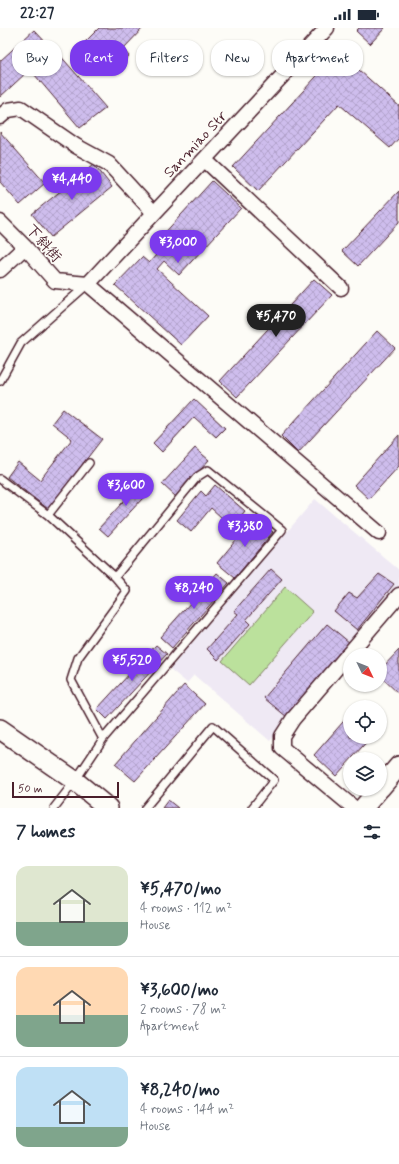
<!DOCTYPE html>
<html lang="en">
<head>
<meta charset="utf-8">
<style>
  :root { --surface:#fff; --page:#f2f2f3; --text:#1f2937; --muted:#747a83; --line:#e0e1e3; --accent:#7c3aed }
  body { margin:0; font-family:Mynerve,"LXGW WenKai TC",sans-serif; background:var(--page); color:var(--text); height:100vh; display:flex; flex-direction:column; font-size:15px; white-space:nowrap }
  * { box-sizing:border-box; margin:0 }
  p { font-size:13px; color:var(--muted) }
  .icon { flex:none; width:22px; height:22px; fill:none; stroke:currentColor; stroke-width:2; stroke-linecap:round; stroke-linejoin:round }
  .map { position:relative; height:780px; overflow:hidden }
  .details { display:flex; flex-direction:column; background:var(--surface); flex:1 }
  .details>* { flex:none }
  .top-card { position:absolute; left:12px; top:12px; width:375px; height:36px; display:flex; gap:8px }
  .needle { width:26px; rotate:133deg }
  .controls { position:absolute; left:343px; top:620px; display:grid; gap:8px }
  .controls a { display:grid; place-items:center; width:44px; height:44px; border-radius:50%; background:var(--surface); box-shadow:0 1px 3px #0004; font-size:20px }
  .scale { position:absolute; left:12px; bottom:10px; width:107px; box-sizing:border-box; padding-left:4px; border:2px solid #4a1f2b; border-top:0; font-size:11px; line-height:14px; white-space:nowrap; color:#4a1f2b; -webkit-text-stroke:3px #fdfcf7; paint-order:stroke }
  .price { position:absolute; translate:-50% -34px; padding:0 9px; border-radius:14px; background:var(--accent); color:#fff; font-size:13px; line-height:26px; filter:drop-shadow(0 1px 2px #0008) }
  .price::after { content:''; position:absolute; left:50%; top:24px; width:12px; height:9px; margin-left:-6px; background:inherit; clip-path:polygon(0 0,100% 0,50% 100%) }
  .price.current { background:#222; color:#fff }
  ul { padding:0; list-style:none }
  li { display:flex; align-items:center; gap:12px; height:100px; padding:0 16px }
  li+li { border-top:1px solid var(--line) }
  li span { display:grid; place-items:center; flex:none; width:112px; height:80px; border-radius:12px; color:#555 }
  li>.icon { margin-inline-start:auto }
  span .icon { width:48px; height:48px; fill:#fffc; stroke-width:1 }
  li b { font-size:17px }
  h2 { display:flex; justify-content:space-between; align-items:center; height:48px; padding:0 16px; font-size:17px }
  .chip { padding:0 14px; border-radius:16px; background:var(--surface); box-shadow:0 1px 3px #0004; font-size:14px; line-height:36px }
  .chip.current { background:var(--accent); color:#fff }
  .status { display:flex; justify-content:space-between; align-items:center; height:28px; padding:0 20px; background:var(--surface); direction:ltr }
  .status svg { height:11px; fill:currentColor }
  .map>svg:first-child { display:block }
  .built { fill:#efe9f4 }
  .pitch { fill:#bbe19c; stroke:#828064 }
  .building { fill:url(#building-cross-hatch); stroke:#4a1f2b }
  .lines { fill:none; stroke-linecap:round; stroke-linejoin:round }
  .lane-casing { stroke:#4a1f2b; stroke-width:10 }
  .street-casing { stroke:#4a1f2b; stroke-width:17 }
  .secondary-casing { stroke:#4a1f2b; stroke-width:22 }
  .lane { stroke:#fdfcf7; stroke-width:7 }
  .street { stroke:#fdfcf7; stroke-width:14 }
  .secondary { stroke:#fdfcf7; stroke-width:19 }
  .labels { text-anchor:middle; stroke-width:3.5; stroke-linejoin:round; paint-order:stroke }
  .street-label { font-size:15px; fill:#4a1f2b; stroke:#fdfcf7 }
</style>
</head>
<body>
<div class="status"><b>22:27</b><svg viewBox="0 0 49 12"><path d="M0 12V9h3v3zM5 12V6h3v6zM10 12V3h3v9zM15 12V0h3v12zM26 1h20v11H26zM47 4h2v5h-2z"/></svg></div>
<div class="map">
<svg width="399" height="780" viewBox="0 0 399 780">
  <defs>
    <pattern id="building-cross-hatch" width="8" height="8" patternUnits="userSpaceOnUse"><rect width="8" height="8" fill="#cebded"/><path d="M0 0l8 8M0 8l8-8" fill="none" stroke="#b2a2cb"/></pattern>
  </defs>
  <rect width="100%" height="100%" fill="#fdfcf7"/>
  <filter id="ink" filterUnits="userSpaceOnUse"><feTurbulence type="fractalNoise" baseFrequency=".025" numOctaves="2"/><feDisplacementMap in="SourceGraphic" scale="8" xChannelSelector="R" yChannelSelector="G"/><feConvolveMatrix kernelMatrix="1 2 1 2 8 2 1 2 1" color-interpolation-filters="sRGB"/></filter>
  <g filter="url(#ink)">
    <!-- built -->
    <path class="built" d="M315,471l84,71v22l-129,149 -76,-66 -7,8 -17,-14z"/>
    <!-- pitch -->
    <path class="pitch" d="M285,559l28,25 -64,73 -27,-24z"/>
    <!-- building -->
    <path class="building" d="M99,0h44l-20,21 6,7 -14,15 -17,-17 -6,5 -12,-12z
      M359,0h26l-15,16 -14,-13z
      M34,2l18,19 -52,48v-36z
      M339,24l60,54v32l-9,10 -51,-44 -81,87 -25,-24z
      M58,25l48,55 -26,20 -46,-54z
      M0,104l45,51 -25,22 -20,-23z
      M94,136l18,23 -61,50 -19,-23z
      M212,153l29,27 -62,67 -15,-14 -7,8 51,47 -27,29 -66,-60 27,-28 7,6 7,-8 -6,-6z
      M399,163v31l-41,44 -16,-15z
      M314,251l18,16 -95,102 -17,-16z
      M377,303l18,17 -97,105 -17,-17z
      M194,371l31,29 -9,9 -22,-20 -32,35 -9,-9z
      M63,381l39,30 -54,70 -41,-32 11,-15 22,18 32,-41 -20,-16z
      M399,407v31l-30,33 -15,-14z
      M195,420l14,12 -33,37 -14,-13z
      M145,450l9,8 -46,50 -9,-8z
      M215,457l30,26 -13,16 -21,-19 -20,24 -14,-12 24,-29 5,5z
      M255,489l18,15 -38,46 -18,-15z
      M271,541l11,10 -36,41 4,4 -32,36 -11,-11 31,-35 -4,-3z
      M217,545l12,10 -57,65 -12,-11z
      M379,546l15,10 -37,46 -23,-19 15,-18 8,5z
      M327,596l23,19 -63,74 -23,-19z
      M156,617l11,9 -60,65 -10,-10z
      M399,622v44l-19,-18v-6z
      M184,657l21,19 -70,77 -20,-17z
      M350,686v23h21l-35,39 -22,-21z
      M168,772l10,8h-16z"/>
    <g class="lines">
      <defs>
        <path id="lane" d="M0,353l21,-38 67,-59
          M0,451l48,36 67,62
          M48,487l41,-52
          M54,780l21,-27 28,-42 179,-209 -74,-60 -11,7 -82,100 12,14 -49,67 -7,22 32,59
          M145,780l68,-82 61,54 -22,28"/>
        <path id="street" d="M0,89l8,-7 13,-2 55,38 33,18 45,49
          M205,132l136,128
          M0,194l25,25 30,34 33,3
          M0,242l25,-23
          M88,256l291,249
          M88,256l239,-256
          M354,780l-72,-60v-12l11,-17 106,-124"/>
        <path id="secondary" d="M0,701l75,52 33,27
          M380,760l19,-22
          M363,780l16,-19"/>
      </defs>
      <!-- lane casing -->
      <use href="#lane" class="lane-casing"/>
      <!-- street casing -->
      <use href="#street" class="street-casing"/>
      <!-- secondary casing -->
      <use href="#secondary" class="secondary-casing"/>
      <!-- lane -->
      <use href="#lane" class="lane"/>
      <!-- street -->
      <use href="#street" class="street"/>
      <!-- secondary -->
      <use href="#secondary" class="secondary"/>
    </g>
  </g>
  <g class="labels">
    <!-- street labels -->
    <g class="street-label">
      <text transform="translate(195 116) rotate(-47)" y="5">Sanmiao Str</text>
      <text transform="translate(44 215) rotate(48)" y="5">下斜街</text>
    </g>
  </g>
</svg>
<div class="controls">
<a><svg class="needle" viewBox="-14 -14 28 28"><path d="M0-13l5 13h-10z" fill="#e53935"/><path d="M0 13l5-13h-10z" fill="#747a83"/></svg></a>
<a><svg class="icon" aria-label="locate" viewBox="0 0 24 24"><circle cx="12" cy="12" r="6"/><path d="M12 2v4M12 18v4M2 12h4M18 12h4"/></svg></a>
<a><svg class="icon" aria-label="layers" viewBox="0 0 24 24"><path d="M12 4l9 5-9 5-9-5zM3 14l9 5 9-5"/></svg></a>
</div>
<div class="scale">50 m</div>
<b class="price" style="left:72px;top:173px">¥4,440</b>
<b class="price" style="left:178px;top:236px">¥3,000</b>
<b class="price current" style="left:276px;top:310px">¥5,470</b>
<b class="price" style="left:126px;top:479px">¥3,600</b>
<b class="price" style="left:245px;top:520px">¥3,380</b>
<b class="price" style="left:194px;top:582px">¥8,240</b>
<b class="price" style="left:132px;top:654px">¥5,520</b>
<div class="top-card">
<a class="chip">Buy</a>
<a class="chip current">Rent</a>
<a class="chip">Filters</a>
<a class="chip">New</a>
<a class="chip">Apartment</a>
</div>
</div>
<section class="details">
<h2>7 homes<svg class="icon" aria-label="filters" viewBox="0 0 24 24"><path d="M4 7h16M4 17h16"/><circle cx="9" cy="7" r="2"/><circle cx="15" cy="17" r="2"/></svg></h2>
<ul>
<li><span style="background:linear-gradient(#dfe7d0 70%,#7fa58c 0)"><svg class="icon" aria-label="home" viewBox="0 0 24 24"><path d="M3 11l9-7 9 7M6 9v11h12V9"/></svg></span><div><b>¥5,470/mo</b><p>4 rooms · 112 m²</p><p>House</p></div></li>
<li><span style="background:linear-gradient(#ffd9b3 60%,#7fa58c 0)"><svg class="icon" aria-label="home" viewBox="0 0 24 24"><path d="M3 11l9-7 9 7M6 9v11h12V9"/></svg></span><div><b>¥3,600/mo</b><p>2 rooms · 78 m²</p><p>Apartment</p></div></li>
<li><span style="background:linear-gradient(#bfe0f5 75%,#7fa58c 0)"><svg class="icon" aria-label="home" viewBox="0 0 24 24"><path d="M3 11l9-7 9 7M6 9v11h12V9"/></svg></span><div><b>¥8,240/mo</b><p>4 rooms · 144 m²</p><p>House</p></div></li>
</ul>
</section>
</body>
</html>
